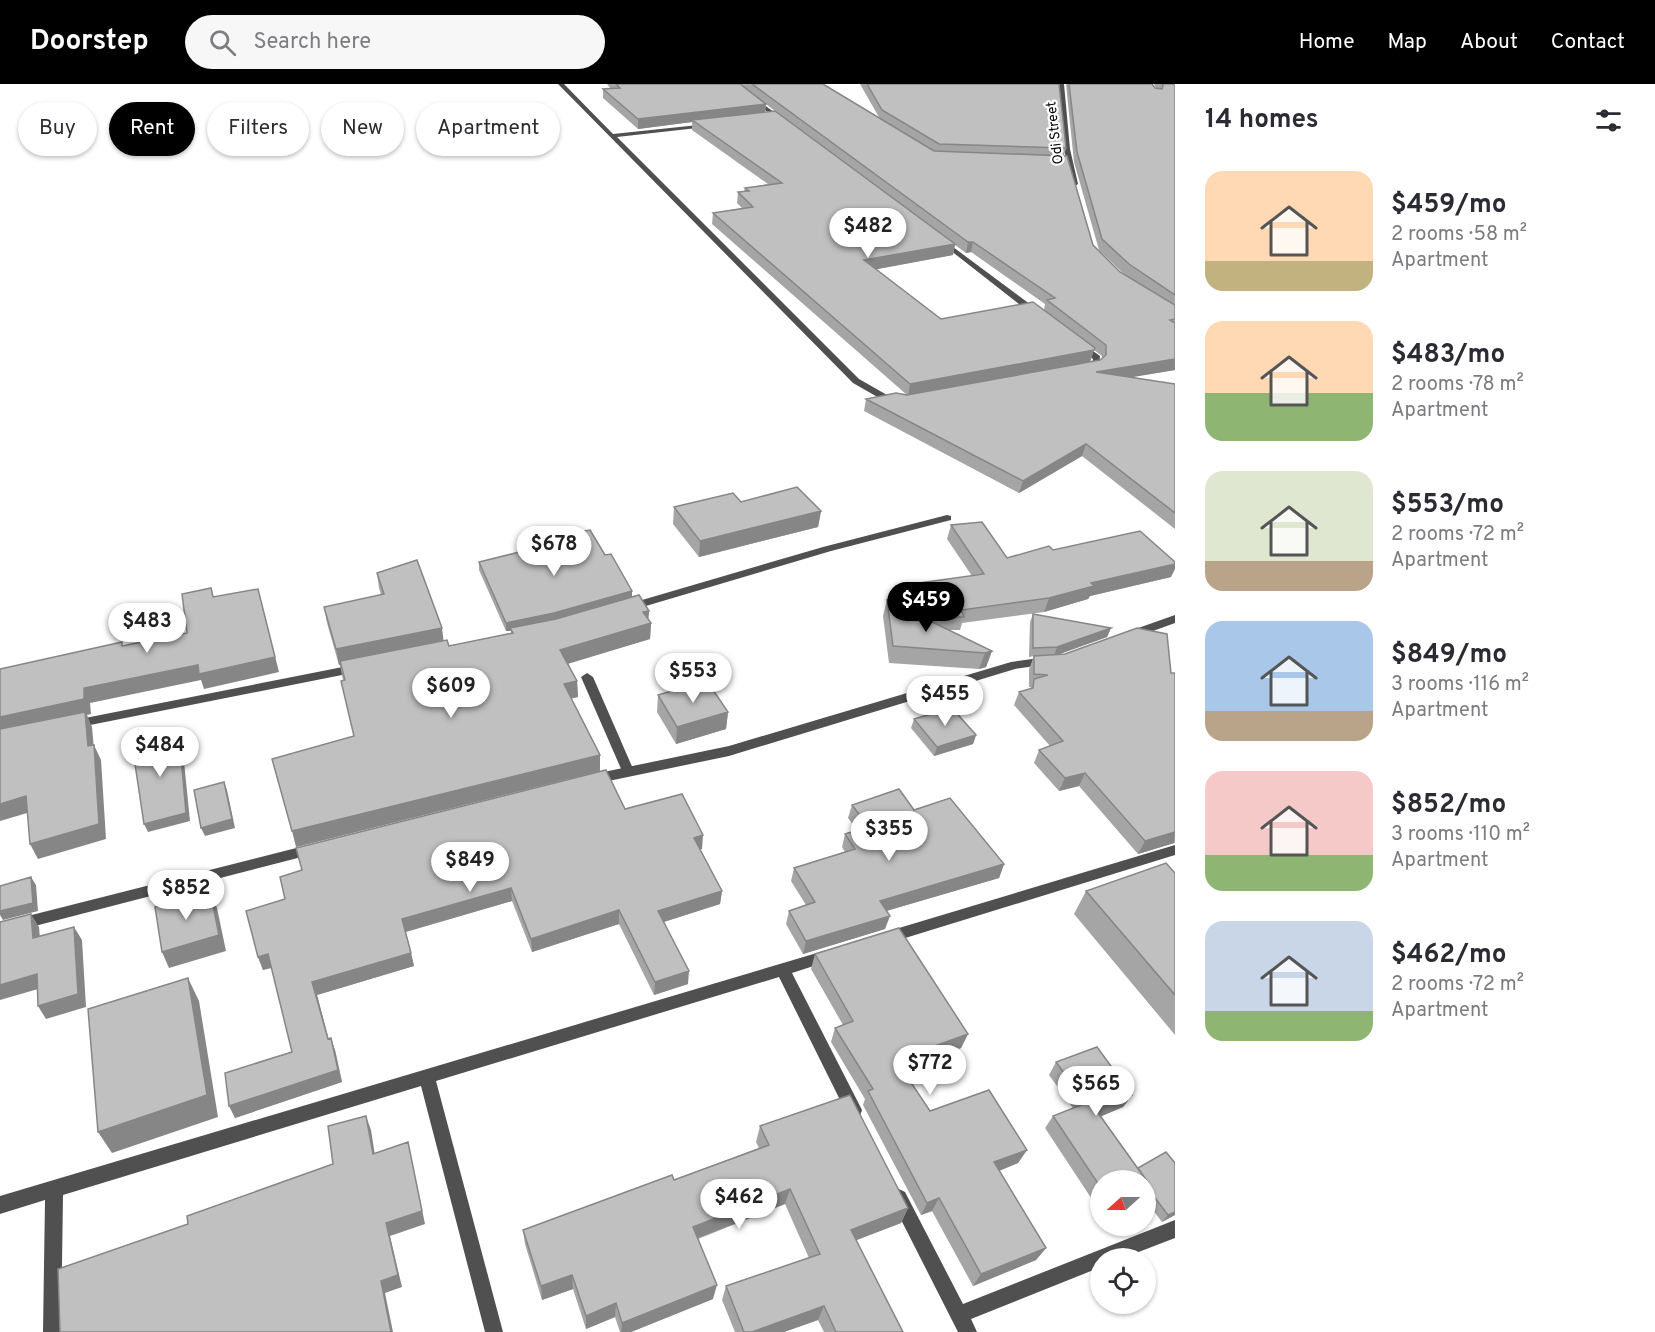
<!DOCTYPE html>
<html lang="en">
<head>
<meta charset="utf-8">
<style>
  :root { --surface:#fff; --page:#f7f7f7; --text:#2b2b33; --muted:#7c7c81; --accent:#000 }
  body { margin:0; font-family:Overpass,sans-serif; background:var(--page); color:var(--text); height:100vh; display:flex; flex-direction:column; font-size:22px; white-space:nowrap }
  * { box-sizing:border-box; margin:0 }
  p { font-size:20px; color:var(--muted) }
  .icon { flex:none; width:33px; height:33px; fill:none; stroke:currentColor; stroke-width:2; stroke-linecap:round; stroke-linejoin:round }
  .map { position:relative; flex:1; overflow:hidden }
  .panel { display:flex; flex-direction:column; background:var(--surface); width:480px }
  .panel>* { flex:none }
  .hud { position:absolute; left:18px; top:18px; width:570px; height:54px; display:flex; gap:12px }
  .needle { width:39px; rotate:249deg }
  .fabs { position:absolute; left:1090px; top:1086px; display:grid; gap:12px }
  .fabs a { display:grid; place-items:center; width:66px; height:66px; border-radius:50%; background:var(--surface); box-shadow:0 2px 4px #0004; font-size:30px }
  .price { position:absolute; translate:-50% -51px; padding:0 14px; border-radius:21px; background:#fff; color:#222; font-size:20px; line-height:39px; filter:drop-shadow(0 2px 3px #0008) }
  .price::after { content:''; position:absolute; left:50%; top:36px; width:18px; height:14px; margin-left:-9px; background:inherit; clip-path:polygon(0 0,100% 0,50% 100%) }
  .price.active { background:var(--accent); color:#fff }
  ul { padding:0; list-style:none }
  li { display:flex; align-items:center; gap:18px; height:150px; padding:0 30px }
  li span { display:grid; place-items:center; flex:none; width:168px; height:120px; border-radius:18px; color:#555 }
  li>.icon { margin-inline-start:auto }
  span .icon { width:72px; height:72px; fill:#fffc; stroke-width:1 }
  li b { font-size:26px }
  h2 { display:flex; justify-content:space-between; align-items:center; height:72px; padding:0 30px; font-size:26px }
  .tag { padding:0 21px; border-radius:27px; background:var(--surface); box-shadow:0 2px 4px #0004; font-size:21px; line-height:54px }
  .tag.active { background:var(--accent); color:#fff }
  header { display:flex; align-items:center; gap:36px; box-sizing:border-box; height:84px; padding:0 30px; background:var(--accent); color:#fff }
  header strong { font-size:28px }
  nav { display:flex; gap:33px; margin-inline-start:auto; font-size:21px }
  .search { width:420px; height:54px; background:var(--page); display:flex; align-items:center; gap:15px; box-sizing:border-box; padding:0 21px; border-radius:33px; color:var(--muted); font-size:22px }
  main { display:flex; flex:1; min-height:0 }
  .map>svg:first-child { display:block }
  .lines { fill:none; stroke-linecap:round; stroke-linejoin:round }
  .lane { fill:#505050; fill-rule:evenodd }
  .street { fill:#505050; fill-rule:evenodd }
  .wall { fill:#a5a5a5; fill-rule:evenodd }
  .shaded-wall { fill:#868686 }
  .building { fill:#c0c0c0; stroke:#868686; stroke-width:1.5 }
  .labels { text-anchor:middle; stroke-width:4.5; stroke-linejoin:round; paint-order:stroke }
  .far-street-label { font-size:14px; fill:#000; stroke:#fff }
</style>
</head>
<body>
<header>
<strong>Doorstep</strong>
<div class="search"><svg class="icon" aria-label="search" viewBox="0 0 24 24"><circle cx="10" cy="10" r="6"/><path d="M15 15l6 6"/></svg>Search here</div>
<nav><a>Home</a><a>Map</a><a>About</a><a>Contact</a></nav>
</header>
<main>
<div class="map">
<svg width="1175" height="1248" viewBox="0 0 1175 1248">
  <rect width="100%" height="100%" fill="#fff"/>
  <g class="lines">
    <!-- lane -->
    <path class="lane" d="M587,589l6,4 41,94 -2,3h-8l-2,-3 -41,-94z"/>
    <!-- street -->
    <path class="street" d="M558,0h6l49,50 95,-10 -2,3 -89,10 242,242 28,16 14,3v4l-20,-3 -28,-16z
      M730,0h6l50,37 -5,1z
      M1058,0h6l6,65 8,35 -3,2 -3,-2 -8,-35z
      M941,157h4l94,70v4h-6l-92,-72z
      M1076,259h6l18,13 -1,12 -16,1v-4l9,-1 1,-5 -17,-12z
      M947,431l4,1v4l-120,31 -202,60 -5,-4 1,-2 198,-58z
      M1175,531v8l-44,16 -6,-4 2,-3z
      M1046,573l6,4 -2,3 -35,5 -286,87 -135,28 -5,-2 -1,-3 1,-3 5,-2 135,-28 282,-84z
      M358,580l4,1 2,3 -2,3 -287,57 -6,-4 6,-4z
      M312,760l5,1 2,4 -2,4 -317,82v-12z
      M1175,761v10l-286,88 -5,-2 -2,-4 2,-4 5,-2z
      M827,866l5,2 2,4 -2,4 -40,13 70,137 -2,6 -6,2 -6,-2 -69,-139 -343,104 67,251h-18l-64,-246 -358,109 -2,137h-18l2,-132 -45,14v-18z
      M899,1105l6,3 58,112 212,-84v18l-52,20h-22v9l-130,52 6,13h-19l-68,-134 3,-6z"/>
  </g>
  <!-- wall -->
  <path class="wall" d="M607,0h133l26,20 -1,8 10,-1 -35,-27h83l57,35 -20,-35h199l7,64 -2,8 29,89 27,27 5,3 -26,-25 -25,-88 -8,-78h86l3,4h1l-2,-4h21v286l-45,7 45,7v145l-93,-73 -63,37 -155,-82 2,-12 41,-4 -195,-171 1,-11 29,-5 -5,-5 1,-11 6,-1 1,-3 23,-4 -76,-54v-8l-54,7 -35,-31v-9h8zM955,161l11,8 5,-1 74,52 -1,6 -103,9 -65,-50 77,-14zM1094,266l8,6v2l-2,2 -10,2z
    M741,418l80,9 -3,16 -119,30 -26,-33 1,-17z
    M951,441l56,33 46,-8 118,27 -81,19 -2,3 -44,13 -82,11 -2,7h-11l43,21 -6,16 -7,2 -90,-6 -6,-47 4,-16 22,10 -8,-11 3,-14 68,-9 -25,-37z
    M536,456l69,15 27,41 17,15 -1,8 3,4 -1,16 -82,24 9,18 1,16 -7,1 29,73 -304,76 58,-111 -14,-71h-1l-12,-42 -3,-16 57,-12 -2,-7 -2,-15 72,73 62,-13v-2h-5l-27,-61v-8l58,-14z
    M1033,530l78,14 -4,9 -50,18 114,18h4v170l-37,11 -59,-68 -20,5 -25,-28 5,-13 11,-4 -36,-41 5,-13 11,-3 1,-2h-2v-18l5,-13 -5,1 1,-35z
    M658,611l70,17 -2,17 -50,15 -19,-32z
    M914,635l62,16 -3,9 -39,12 -23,-28z
    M852,721l62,5 90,54 -5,14 -113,33 -1,18 -82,25 -17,-30 3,-13 17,-6 -15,-24 3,-13 51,-16 -3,-5 3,-13 12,-4 -9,-12z
    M625,725l77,40h-2l22,42 -2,13 -56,18 24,62 -34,11 -35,-71 -87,28 -20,-51 -106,31 8,34 -97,29 11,43 7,12 7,32 -107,36 57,-66 -20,-84 -9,2 -5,-13z
    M1175,789v162l-101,-121 12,-23z
    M815,870l153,80 -7,14 -58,22 27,41 97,39 -9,13 -19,8 47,77 -10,12 -63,26 -41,-75 -11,4 -58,-110 2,-6 -34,-57 4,-14 8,-3 -32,-56z
    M1056,978l76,33 -9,12 -22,9 37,52 37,47 -13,7 -16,-21v-21h-45v33l-56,-85 8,-12 20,-8 -24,-33z
    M760,1042l148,82 -7,15 -45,17 47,92h-79l-6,-12 -34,12h-49l-13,-32 4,-14 83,-28 -24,-54 -87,35 15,60 -82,33h-11l-5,-15 -29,12 -13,-40 -31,11 -17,-56 -2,-14 151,-50 85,-32 -3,-6z"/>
  <!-- shaded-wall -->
  <path class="shaded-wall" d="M766,20l-1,9 -73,7v2l-54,7v-10z
    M968,158h5l-2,10 -5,1z
    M955,160l-2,11 -91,17 2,-12z
    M1094,266l-4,12 -182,34 2,-12z
    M1175,275v11l-83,14 4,-12z
    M1086,360l-4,12 -63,37 4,-12z
    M821,427l-3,16 -119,30 1,-16z
    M1175,480v5l-4,8 -81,19 -2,3 -44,13 5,-14 42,-15z
    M258,505l21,83 -75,17 -3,-9 -111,23 1,11 -4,1 5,12 3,34 -95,-28v-16l84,-29 114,-23z
    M632,507v8l-78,23 -44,6 1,3h-5v-8z
    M649,527l-1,13 3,-1 -1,16 -89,27 -1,-16 83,-38z
    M442,544l2,16 -105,21 -3,-16z
    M1111,544l-4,9 -53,19 3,-9z
    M992,567l-6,16 -7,2 6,-16z
    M577,597l1,16 -13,3 -1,-16z
    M728,628l-2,17 -50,15 1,-17z
    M179,650l3,8 8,79 -42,11 -4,-8z
    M976,651l-3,9 -39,12 3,-9z
    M94,661l7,15 5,79 -68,20 -8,-15z
    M600,671v16l-304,76 -4,-16z
    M1085,689l-6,13 -20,5 6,-13z
    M224,698l3,8 8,38 -30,8 -4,-8z
    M26,712l8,15 -34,10v-17z
    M1175,748l-1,11 -36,11 7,-13z
    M703,751l-1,14 -10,3 2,-14z
    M1004,780l-5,14 -123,36 4,-13z
    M31,793l5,8 2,26 -35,9 -3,-5v-4z
    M511,804l1,13 -107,31 -3,-13z
    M210,807l7,17 9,43 -57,17 -7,-16z
    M722,807l-2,13 -63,20 1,-13z
    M619,826v14l-87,28 -1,-13z
    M31,830l8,13 2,24 -8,-13z
    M890,832l-5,13 -82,25 3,-13z
    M74,843l8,13 4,67 -40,12 -8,-13z
    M411,869l3,13 -97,29 15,56 -20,-69z
    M268,870l5,13 -10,3 -5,-13z
    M689,887l-1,13 -34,11 1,-13z
    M37,890l8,13 -45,13v-15z
    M188,894l11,23 19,116 -106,36 -14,-21z
    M968,950l-7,14 -70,26 5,-14z
    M331,954l4,12 7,32 -107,36 -6,-12z
    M1132,1011l-9,12 -35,15 8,-12z
    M366,1032l5,14 6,38 -4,-14z
    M408,1058l17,82 -35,12 12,51 -17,6 8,39h-2l-10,-51 5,-58z
    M1027,1066l-9,13 -32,13 8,-14z
    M790,1105l-5,15 -95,37 3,-14z
    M939,1114l-7,13 -11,4 6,-12z
    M908,1124l-7,15 -57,22 7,-15z
    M1175,1128v3l-13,7 6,-7z
    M1046,1164l-10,12 -63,26 8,-12z
    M572,1191l1,14 -31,11 -1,-14z
    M717,1201l-4,14 -82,33h-10l1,-9z
    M616,1219l-1,14 -29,12v-13z
    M824,1222l-6,14 -34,12h-32z"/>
  <!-- building -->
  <path class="building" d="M616,0h124l26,20 -128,15 -35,-30 17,-1z
    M752,0h71l111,67 133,5 26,89 27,27 55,33v14l-5,1 5,3v36l-79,13 79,12v129l-89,-69 -63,37 -157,-82 30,-6 11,2 193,-35 6,-5v-10l-59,-45 8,-2 -82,-56h-5z
    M867,0h192l7,64 -127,-4 -57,-34z
    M1069,0h83l3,4 7,1 1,-3 -1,-2h13v211l-46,-31 -27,-25 -25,-87z
    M775,27l180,133 -91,16 77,59 92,-17 62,46 -1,2 -184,34 -197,-171 40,-6 -15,-15 11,-1 -4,-3 37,-5 -90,-63z
    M797,403l24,24 -121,30 -26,-34 59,-14 8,9z
    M982,438l25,36 42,-12 4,4 87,-19 35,31v2l-84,19 3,3 -45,12 -88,12 3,7h-39l-21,-32 80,-11 -33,-49z
    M590,446l15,25 6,-1 21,37 -78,22 -48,10 -27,-61 61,-15 -4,-7z
    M417,476l25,68 -106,21 -12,-42 60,-13 -7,-21z
    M211,504l2,9 45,-8 17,68 -76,17 -1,-9 -114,23v11l-84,18v-48l122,-27v4l65,-13 -5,-39z
    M639,511l10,16 -6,1 8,11 -91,27 17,31 -13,3 36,71 -308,76 -20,-72 82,-23 -13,-55 4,-1 -5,-19 107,-21 2,6 64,-13 -3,-5 46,-9z
    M887,516l105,51 -7,2 -92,-7z
    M1033,530l78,14 -54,19 -24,1z
    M1137,544l30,6 4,39h4v159l-30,9 -60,-68 -20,5 -26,-28 24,-9 -44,-49 14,-4 1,-9 14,-4 -14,-1v-18l31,-2z
    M707,597l21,31 -51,15 -19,-32z
    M952,624l24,27 -39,12 -23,-28z
    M85,628l3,34 6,-1 5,79 -69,20 -4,-48 -26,8v-75z
    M179,650l7,79 -42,11 -12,-80z
    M606,686l19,39 57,-15 21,41 -9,3 28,53 -64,20 31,60 -34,11 -36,-72 -88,29 -20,-51 -109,31 9,34 -99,29 16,57 3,-1 7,32 -109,36 -4,-33 67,-21 -24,-98 -10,3 -12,-46 39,-12 -5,-22 22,-7 -6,-22z
    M224,698l8,37 -31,9 -7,-38z
    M899,705l15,21 36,-12 54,66 -124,37 10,15 -84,25 -17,-30 26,-9 -21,-34 61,-19 -10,-15 24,-7 -17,-22z
    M1166,779l9,10v122l-89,-104z
    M31,793l2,26 -33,8v-25z
    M210,807l9,44 -57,17 -7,-45z
    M31,830l2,24 41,-11 4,67 -40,12 -1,-32 -37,11v-63z
    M899,844l69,106 -72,26 34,51 59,-21 38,60 -33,12 52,86 -65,26 -42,-76 -12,5 -59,-112 5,-2 -38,-61 18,-7 -38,-67z
    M188,894l19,117 -109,37 -10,-123z
    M1097,963l35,48 -36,15 55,77 -5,2v-9h-45v8l-48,-72 33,-13 -30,-41z
    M850,1011l58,113 -57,22 52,102h-67l-12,-26 -72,26h-8l-18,-46 94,-32 -30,-65 -97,38 24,58 -95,38 -6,-20 -30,13 -14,-41 -31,11 -18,-56 149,-55 2,5 95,-35 -9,-19z
    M366,1032l7,38 35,-12 14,69 -36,12 12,52 -17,6 10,51h-331l-2,-63 130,-45 -1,-8 146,-52 -5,-38z
    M1166,1068l9,11v49l-7,3 -19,-25 2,-3 -13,-19z"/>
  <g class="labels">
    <!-- far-street labels -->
    <g class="far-street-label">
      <text transform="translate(1054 49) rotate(-97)" y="5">Odi Street</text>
    </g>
  </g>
</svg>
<div class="fabs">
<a><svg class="needle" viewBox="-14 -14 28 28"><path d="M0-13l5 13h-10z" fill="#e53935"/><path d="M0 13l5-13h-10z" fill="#7c7c81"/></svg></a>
<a><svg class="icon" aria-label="locate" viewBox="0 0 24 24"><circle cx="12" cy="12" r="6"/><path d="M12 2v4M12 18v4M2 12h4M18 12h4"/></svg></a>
</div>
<b class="price" style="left:868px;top:175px">$482</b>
<b class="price" style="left:554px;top:493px">$678</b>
<b class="price active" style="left:926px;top:549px">$459</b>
<b class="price" style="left:147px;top:570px">$483</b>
<b class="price" style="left:693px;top:620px">$553</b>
<b class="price" style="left:451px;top:635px">$609</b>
<b class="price" style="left:945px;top:643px">$455</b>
<b class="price" style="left:160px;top:694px">$484</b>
<b class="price" style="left:889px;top:778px">$355</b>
<b class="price" style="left:470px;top:809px">$849</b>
<b class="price" style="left:186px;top:837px">$852</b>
<b class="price" style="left:930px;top:1012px">$772</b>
<b class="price" style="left:1096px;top:1033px">$565</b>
<b class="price" style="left:739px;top:1146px">$462</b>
<div class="hud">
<a class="tag">Buy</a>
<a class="tag active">Rent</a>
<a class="tag">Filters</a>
<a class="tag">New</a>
<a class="tag">Apartment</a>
</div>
</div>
<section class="panel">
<h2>14 homes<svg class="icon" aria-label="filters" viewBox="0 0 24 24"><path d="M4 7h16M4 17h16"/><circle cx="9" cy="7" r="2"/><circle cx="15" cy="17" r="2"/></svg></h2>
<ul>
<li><span style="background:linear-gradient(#ffd9b3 75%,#c2b280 0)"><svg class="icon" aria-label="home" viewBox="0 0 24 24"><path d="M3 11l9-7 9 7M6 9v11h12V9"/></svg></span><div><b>$459/mo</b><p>2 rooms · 58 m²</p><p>Apartment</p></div></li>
<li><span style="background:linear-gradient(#ffd9b3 60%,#8fb573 0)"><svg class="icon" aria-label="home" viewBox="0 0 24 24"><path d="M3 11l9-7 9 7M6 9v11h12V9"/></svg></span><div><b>$483/mo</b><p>2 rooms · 78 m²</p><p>Apartment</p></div></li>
<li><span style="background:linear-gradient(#dfe7d0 75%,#b9a48a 0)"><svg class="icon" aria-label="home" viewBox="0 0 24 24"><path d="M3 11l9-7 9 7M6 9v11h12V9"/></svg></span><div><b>$553/mo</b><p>2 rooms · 72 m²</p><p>Apartment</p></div></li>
<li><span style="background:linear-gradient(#a9c7e8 75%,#b9a48a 0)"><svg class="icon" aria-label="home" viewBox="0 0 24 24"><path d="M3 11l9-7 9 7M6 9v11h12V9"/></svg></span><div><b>$849/mo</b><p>3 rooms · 116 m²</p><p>Apartment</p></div></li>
<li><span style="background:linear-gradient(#f6c9c9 70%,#8fb573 0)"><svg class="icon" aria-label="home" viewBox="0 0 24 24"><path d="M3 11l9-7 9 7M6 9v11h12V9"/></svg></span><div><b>$852/mo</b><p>3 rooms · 110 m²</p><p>Apartment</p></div></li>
<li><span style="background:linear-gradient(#c9d6e8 75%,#8fb573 0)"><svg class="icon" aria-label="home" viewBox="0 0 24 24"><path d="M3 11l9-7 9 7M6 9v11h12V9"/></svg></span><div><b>$462/mo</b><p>2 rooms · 72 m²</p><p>Apartment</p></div></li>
</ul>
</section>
</main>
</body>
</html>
